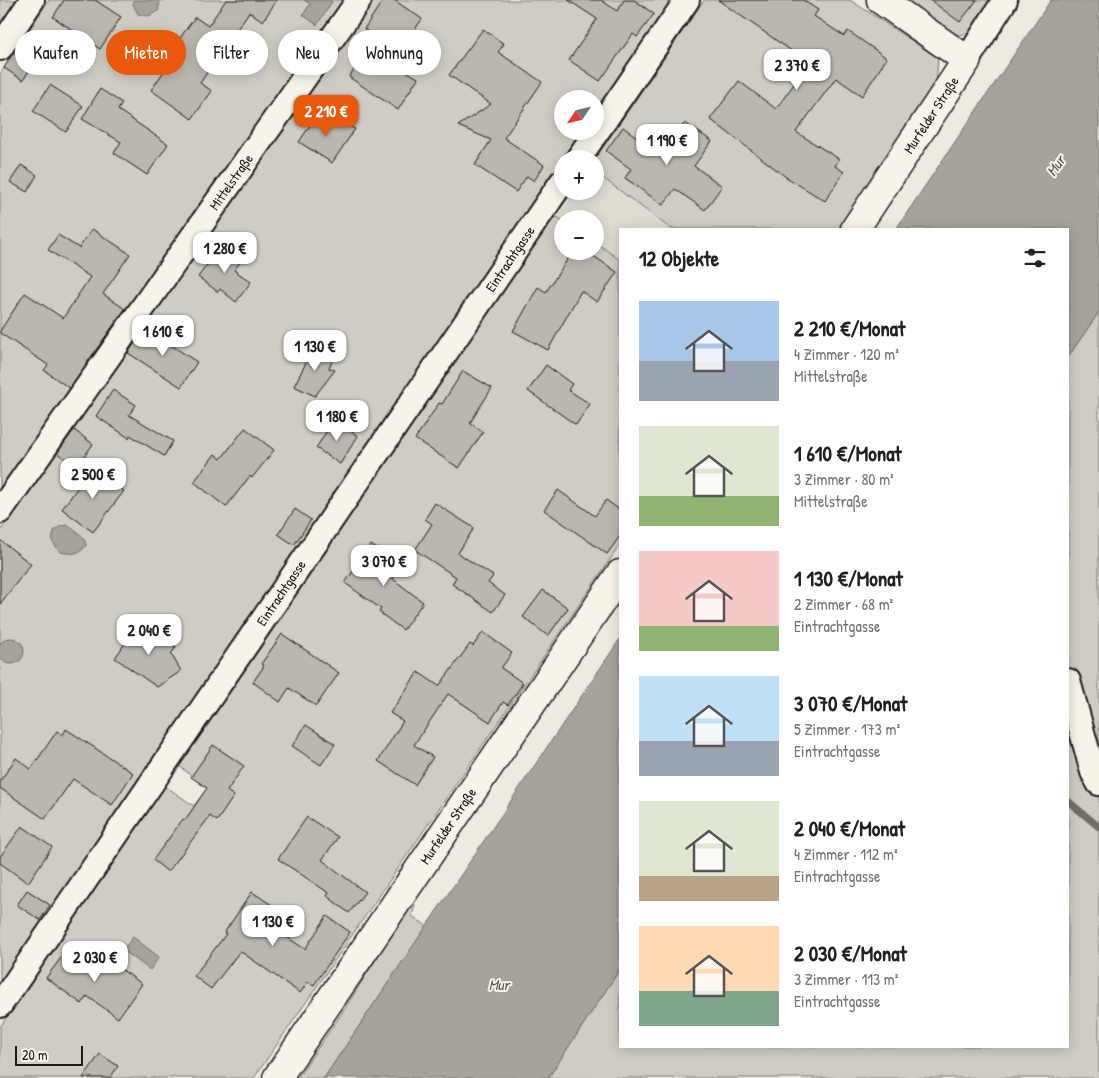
<!DOCTYPE html>
<html lang="de">
<head>
<meta charset="utf-8">
<style>
  :root { --surface:#fff; --page:#f2f2f2; --text:#202124; --muted:#757577; --accent:#ea580c }
  body { margin:0; font-family:"Patrick Hand",sans-serif; background:var(--page); color:var(--text); height:100vh; display:flex; flex-direction:column; font-size:19px; white-space:nowrap }
  * { box-sizing:border-box; margin:0 }
  p { font-size:16px; color:var(--muted) }
  .icon { flex:none; width:28px; height:28px; fill:none; stroke:currentColor; stroke-width:2; stroke-linecap:round; stroke-linejoin:round }
  .map { position:relative; flex:1; overflow:hidden }
  .details { position:absolute; left:619px; top:228px; width:450px; height:820px; display:flex; flex-direction:column; background:var(--surface); border-radius:0px; box-shadow:0 2px 12px #0003 }
  .details>* { flex:none }
  .hud { position:absolute; left:15px; top:30px; width:475px; height:45px; display:flex; gap:10px }
  .needle { width:32px; rotate:235deg }
  .controls { position:absolute; left:554px; top:90px; display:grid; gap:10px }
  .controls a { display:grid; place-items:center; width:50px; height:50px; border-radius:50%; background:var(--surface); box-shadow:0 2px 12px #0003; font-size:25px }
  .scale { position:absolute; left:15px; bottom:12px; width:68px; box-sizing:border-box; padding-left:5px; border:2px solid #1c1c1c; border-top:0; font-size:14px; line-height:18px; white-space:nowrap; color:#1c1c1c; -webkit-text-stroke:4px #f7f3e8; paint-order:stroke }
  .price { position:absolute; translate:-50% -42px; padding:0 11px; border-radius:10px; background:#fff; color:#222; font-size:16px; line-height:32px; filter:drop-shadow(0 1px 2px #0008) }
  .price::after { content:''; position:absolute; left:50%; top:30px; width:15px; height:11px; margin-left:-8px; background:inherit; clip-path:polygon(0 0,100% 0,50% 100%) }
  .price.current { background:var(--accent); color:#fff }
  ul { padding:0; list-style:none }
  li { display:flex; align-items:center; gap:15px; height:125px; padding:0 20px }
  li span { display:grid; place-items:center; flex:none; width:140px; height:100px; border-radius:0px; color:#555 }
  li>.icon { margin-inline-start:auto }
  span .icon { width:60px; height:60px; fill:#fffc; stroke-width:1 }
  li b { font-size:21px }
  h2 { display:flex; justify-content:space-between; align-items:center; height:60px; padding:0 20px; font-size:21px }
  .pill { padding:0 18px; border-radius:22px; background:var(--surface); box-shadow:0 2px 12px #0003; font-size:18px; line-height:45px }
  .pill.current { background:var(--accent); color:#fff }
  .map>svg:first-child { display:block }
  .built { fill:#dedbd1 }
  .green { fill:#cfccc3; stroke:#767470 }
  .water { fill:#a6a39d; stroke:#6f6d69 }
  .lines { fill:none; stroke-linecap:round; stroke-linejoin:round }
  .stream { stroke:#6f6d69; stroke-width:7 }
  .building { fill:#bab7af; stroke:#1c1c1c }
  .street-casing { stroke:#1c1c1c; stroke-width:28 }
  .secondary-casing { stroke:#1c1c1c; stroke-width:31 }
  .street { stroke:#f7f3e8; stroke-width:24 }
  .secondary { stroke:#f7f3e8; stroke-width:28 }
  .labels { text-anchor:middle; stroke-width:4; stroke-linejoin:round; paint-order:stroke }
  .street-label { font-size:14px; fill:#1c1c1c; stroke:#f7f3e8 }
  .water-label { font-size:15px; font-style:italic; fill:#535250; stroke:#f7f3e8 }
</style>
</head>
<body>
<div class="map">
<svg width="1099" height="1078" viewBox="0 0 1099 1078">
  <rect width="100%" height="100%" fill="#eeeae0"/>
  <filter id="ink" filterUnits="userSpaceOnUse"><feTurbulence type="fractalNoise" baseFrequency=".02" numOctaves="2"/><feDisplacementMap in="SourceGraphic" scale="10" xChannelSelector="R" yChannelSelector="G"/><feConvolveMatrix kernelMatrix="1 2 1 2 8 2 1 2 1" color-interpolation-filters="sRGB"/></filter>
  <g filter="url(#ink)">
    <!-- built -->
    <path class="built" d="M595,172l76,57h-51v31l-25,-18v-23h-33v1l-7,-4 17,-25h23z"/>
    <!-- green -->
    <path class="green" d="M0,0h19l-19,28z
      M49,0h299l-348,496v-422z
      M373,0h304l-82,120v-21h-33v32h26l-19,28h-7v9l-240,348 -322,474v-459z
      M704,0h146l88,58 -2,27 -98,144h-167l-76,-57v-13z
      M901,0h89l-21,33 -15,3z
      M555,216l7,4v31h33v-9l25,18v285l-366,533h-254v-51l165,-241 29,20 13,-18 -28,-22z
      M1099,312v766h-551l72,-109v77h448v-689z
      M412,902l3,3 -3,11 15,10 -103,152h-27l45,-65z"/>
    <!-- water -->
    <path class="water" d="M134,0h26v1l-2,10 -10,5 -10,-2 -5,-10z
      M304,0h25l3,2 -15,23 -14,-10 7,-11z
      M1051,0h48v312l-31,45v-128h-172z
      M67,525c8,6 19,11 19,21 -8,9 -15,8 -26,6l-8,-11 2,-10 6,-5z
      M-2 651a13 13 0 1 1 26 0a13 13 0 1 1-26 0Z
      M620,639v330l-72,109h-224z
      M133,937l26,20 -9,13 -27,-20z"/>
    <g class="lines">
      <!-- stream -->
      <path class="stream" d="M1068,801l31,26"/>
    </g>
    <!-- building -->
    <path class="building" d="M64,0h31l26,17 -21,32 -47,-32z
      M226,0h51l-14,21 -14,-9 -49,71 12,8 -20,28 -41,-29 29,-42 -5,-3 20,-28 13,9z
      M383,0h11l28,19 -30,44 26,15 -20,32 -49,-33 27,-40 -12,-8z
      M568,0h33l16,11 7,-11h10l20,14 -17,23 -4,-3 -33,47 -31,-21 28,-41z
      M718,0h85l15,10 -4,6 30,20 4,-5 39,27 -25,38 -26,-18 -40,54 43,27 -4,7 9,6 -19,29 -39,-24 -76,-58 29,-38 37,28 33,-46z
      M930,0h47l-17,22z
      M483,29l21,15 -6,8 44,30 -38,56 40,27 -10,16 -7,-5 -11,16 -41,-27 16,-25 -33,-14 33,-22 -42,-29z
      M13,53l20,12 -10,15 -19,-12z
      M50,85l33,21 -17,26 -33,-21z
      M100,89l22,14 -4,7 50,34 -21,31 -33,-22 7,-11 -39,-23z
      M319,112l19,13 5,-2 12,6 -23,34 -33,-21z
      M685,123l27,18 -18,25 28,20 -17,24 -30,-21 -12,16 -38,-27 6,-9 -25,-18 17,-24 33,24 9,-13 6,4z
      M21,165l16,10 -10,17 -17,-10z
      M92,229l38,25 -27,40 22,15 -56,79 -25,-18 4,-5 -48,-32v-2l25,-38 38,25 27,-41 -42,-27 10,-15 21,13z
      M222,245l20,15 -8,10 17,12 -15,20 -16,-13 -2,3 -20,-15z
      M573,251h13l31,21 -20,30 -16,-11 -33,59 -35,-19 25,-44 8,5z
      M145,328l52,34 -16,25 -53,-34z
      M314,347l20,11 -5,10 6,2 -20,26 -21,-10z
      M546,365l26,19 -4,6 22,14 -14,21 -48,-34z
      M463,371l29,17 -22,35 13,9 -24,36 -44,-29 24,-36 3,1z
      M113,390l23,15 -7,10 44,26 -9,15 -34,-21 -1,3 -33,-22z
      M334,420l24,16 -18,28 -24,-16z
      M245,428l29,22 -22,28 -2,-2 -24,31 -32,-25 21,-28 6,5z
      M74,430l19,14 -16,23 -20,-14z
      M92,468l32,23 -31,41 -31,-23z
      M558,490l37,26 11,-16 14,10v26l-13,18 -63,-44z
      M435,503l39,25 -16,25 35,23 -5,7 17,12 -12,17 -41,-28 4,-7 -41,-27 17,-26 -7,-5z
      M295,509l16,11 -17,25 -16,-11z
      M0,540l31,24 -31,40z
      M371,545l31,21 -9,13 30,23 -20,28 -24,-18 2,-3 -36,-26z
      M543,590l25,18 -20,28 -25,-19z
      M138,624l38,23 -5,7 10,17 -24,16 -42,-29z
      M483,632l29,21 -11,15 22,15 -15,22 -5,-3 -13,20 -42,-28 -34,51 19,12 -18,28 -37,-24 25,-40 -13,-8 28,-41 21,14 31,-42 3,2z
      M282,634l57,39 -23,33 -27,-18 -9,14 -27,-20 11,-16 -3,-2z
      M306,725l29,19 -14,21 -29,-19z
      M66,729l67,44 -21,32 -39,-26 -28,40 -45,-31v-7l16,-23 15,11 26,-38 6,4z
      M213,745l31,21 -17,25 7,5 -17,25 -7,-5 -42,56 -15,-12 30,-41 2,1 22,-32 -16,-11z
      M307,817l31,20 -16,23 43,32 -16,21 -22,-17 2,-3 -51,-34z
      M22,826l30,21 -24,36 -28,-20v-6z
      M27,890l23,15 -10,15 -23,-15z
      M252,892l29,19 -11,15 35,23 22,-33 23,16 -36,53 -6,-3 -8,11 -60,-42 -29,38 -17,-13 32,-42 -2,-1z
      M66,951l23,17 11,-14 42,30 -24,34 -31,-22 -5,8 -36,-26z
      M100,1054l18,12 -8,12h-27z"/>
    <g class="lines">
      <defs>
        <path id="street" d="M0,48l32,-48
          M967,60l38,-60
          M578,159l109,-159
          M0,511l359,-511
          M1068,681l25,91 6,11
          M0,1005l562,-823"/>
        <path id="secondary" d="M855,229l112,-169 -86,-60
          M277,1078l343,-504"/>
      </defs>
      <!-- street casing -->
      <use href="#street" class="street-casing"/>
      <!-- secondary casing -->
      <use href="#secondary" class="secondary-casing"/>
      <!-- street -->
      <use href="#street" class="street"/>
      <!-- secondary -->
      <use href="#secondary" class="secondary"/>
    </g>
  </g>
  <g class="labels">
    <!-- street labels -->
    <g class="street-label">
      <text transform="translate(931 115) rotate(-57)" y="5">Murfelder Straße</text>
      <text transform="translate(231 182) rotate(-55)" y="5">Mittelstraße</text>
      <text transform="translate(510 259) rotate(-56)" y="5">Eintrachtgasse</text>
      <text transform="translate(281 593) rotate(-56)" y="5">Eintrachtgasse</text>
      <text transform="translate(448 826) rotate(-56)" y="5">Murfelder Straße</text>
    </g>
    <!-- water labels -->
    <g class="water-label">
      <text transform="translate(1056 166) rotate(-56)" y="5">Mur</text>
      <text x="499" y="990">Mur</text>
    </g>
  </g>
</svg>
<div class="controls">
<a><svg class="needle" viewBox="-14 -14 28 28"><path d="M0-13l5 13h-10z" fill="#e53935"/><path d="M0 13l5-13h-10z" fill="#757577"/></svg></a>
<a>+</a>
<a>−</a>
</div>
<div class="scale">20 m</div>
<b class="price" style="left:797px;top:91px">2 370 €</b>
<b class="price current" style="left:326px;top:137px">2 210 €</b>
<b class="price" style="left:667px;top:166px">1 190 €</b>
<b class="price" style="left:225px;top:274px">1 280 €</b>
<b class="price" style="left:163px;top:357px">1 610 €</b>
<b class="price" style="left:315px;top:372px">1 130 €</b>
<b class="price" style="left:337px;top:442px">1 180 €</b>
<b class="price" style="left:93px;top:500px">2 500 €</b>
<b class="price" style="left:384px;top:587px">3 070 €</b>
<b class="price" style="left:149px;top:656px">2 040 €</b>
<b class="price" style="left:273px;top:947px">1 130 €</b>
<b class="price" style="left:95px;top:983px">2 030 €</b>
<div class="hud">
<a class="pill">Kaufen</a>
<a class="pill current">Mieten</a>
<a class="pill">Filter</a>
<a class="pill">Neu</a>
<a class="pill">Wohnung</a>
</div>
<section class="details">
<h2>12 Objekte<svg class="icon" aria-label="filters" viewBox="0 0 24 24"><path d="M4 7h16M4 17h16"/><circle cx="9" cy="7" r="2"/><circle cx="15" cy="17" r="2"/></svg></h2>
<ul>
<li><span style="background:linear-gradient(#a9c7e8 60%,#9aa5b1 0)"><svg class="icon" aria-label="home" viewBox="0 0 24 24"><path d="M3 11l9-7 9 7M6 9v11h12V9"/></svg></span><div><b>2 210 €/Monat</b><p>4 Zimmer · 120 m²</p><p>Mittelstraße</p></div></li>
<li><span style="background:linear-gradient(#dfe7d0 70%,#8fb573 0)"><svg class="icon" aria-label="home" viewBox="0 0 24 24"><path d="M3 11l9-7 9 7M6 9v11h12V9"/></svg></span><div><b>1 610 €/Monat</b><p>3 Zimmer · 80 m²</p><p>Mittelstraße</p></div></li>
<li><span style="background:linear-gradient(#f6c9c9 75%,#8fb573 0)"><svg class="icon" aria-label="home" viewBox="0 0 24 24"><path d="M3 11l9-7 9 7M6 9v11h12V9"/></svg></span><div><b>1 130 €/Monat</b><p>2 Zimmer · 68 m²</p><p>Eintrachtgasse</p></div></li>
<li><span style="background:linear-gradient(#bfe0f5 65%,#9aa5b1 0)"><svg class="icon" aria-label="home" viewBox="0 0 24 24"><path d="M3 11l9-7 9 7M6 9v11h12V9"/></svg></span><div><b>3 070 €/Monat</b><p>5 Zimmer · 173 m²</p><p>Eintrachtgasse</p></div></li>
<li><span style="background:linear-gradient(#dfe7d0 75%,#b9a48a 0)"><svg class="icon" aria-label="home" viewBox="0 0 24 24"><path d="M3 11l9-7 9 7M6 9v11h12V9"/></svg></span><div><b>2 040 €/Monat</b><p>4 Zimmer · 112 m²</p><p>Eintrachtgasse</p></div></li>
<li><span style="background:linear-gradient(#ffd9b3 65%,#7fa58c 0)"><svg class="icon" aria-label="home" viewBox="0 0 24 24"><path d="M3 11l9-7 9 7M6 9v11h12V9"/></svg></span><div><b>2 030 €/Monat</b><p>3 Zimmer · 113 m²</p><p>Eintrachtgasse</p></div></li>
</ul>
</section>
</div>
</body>
</html>
